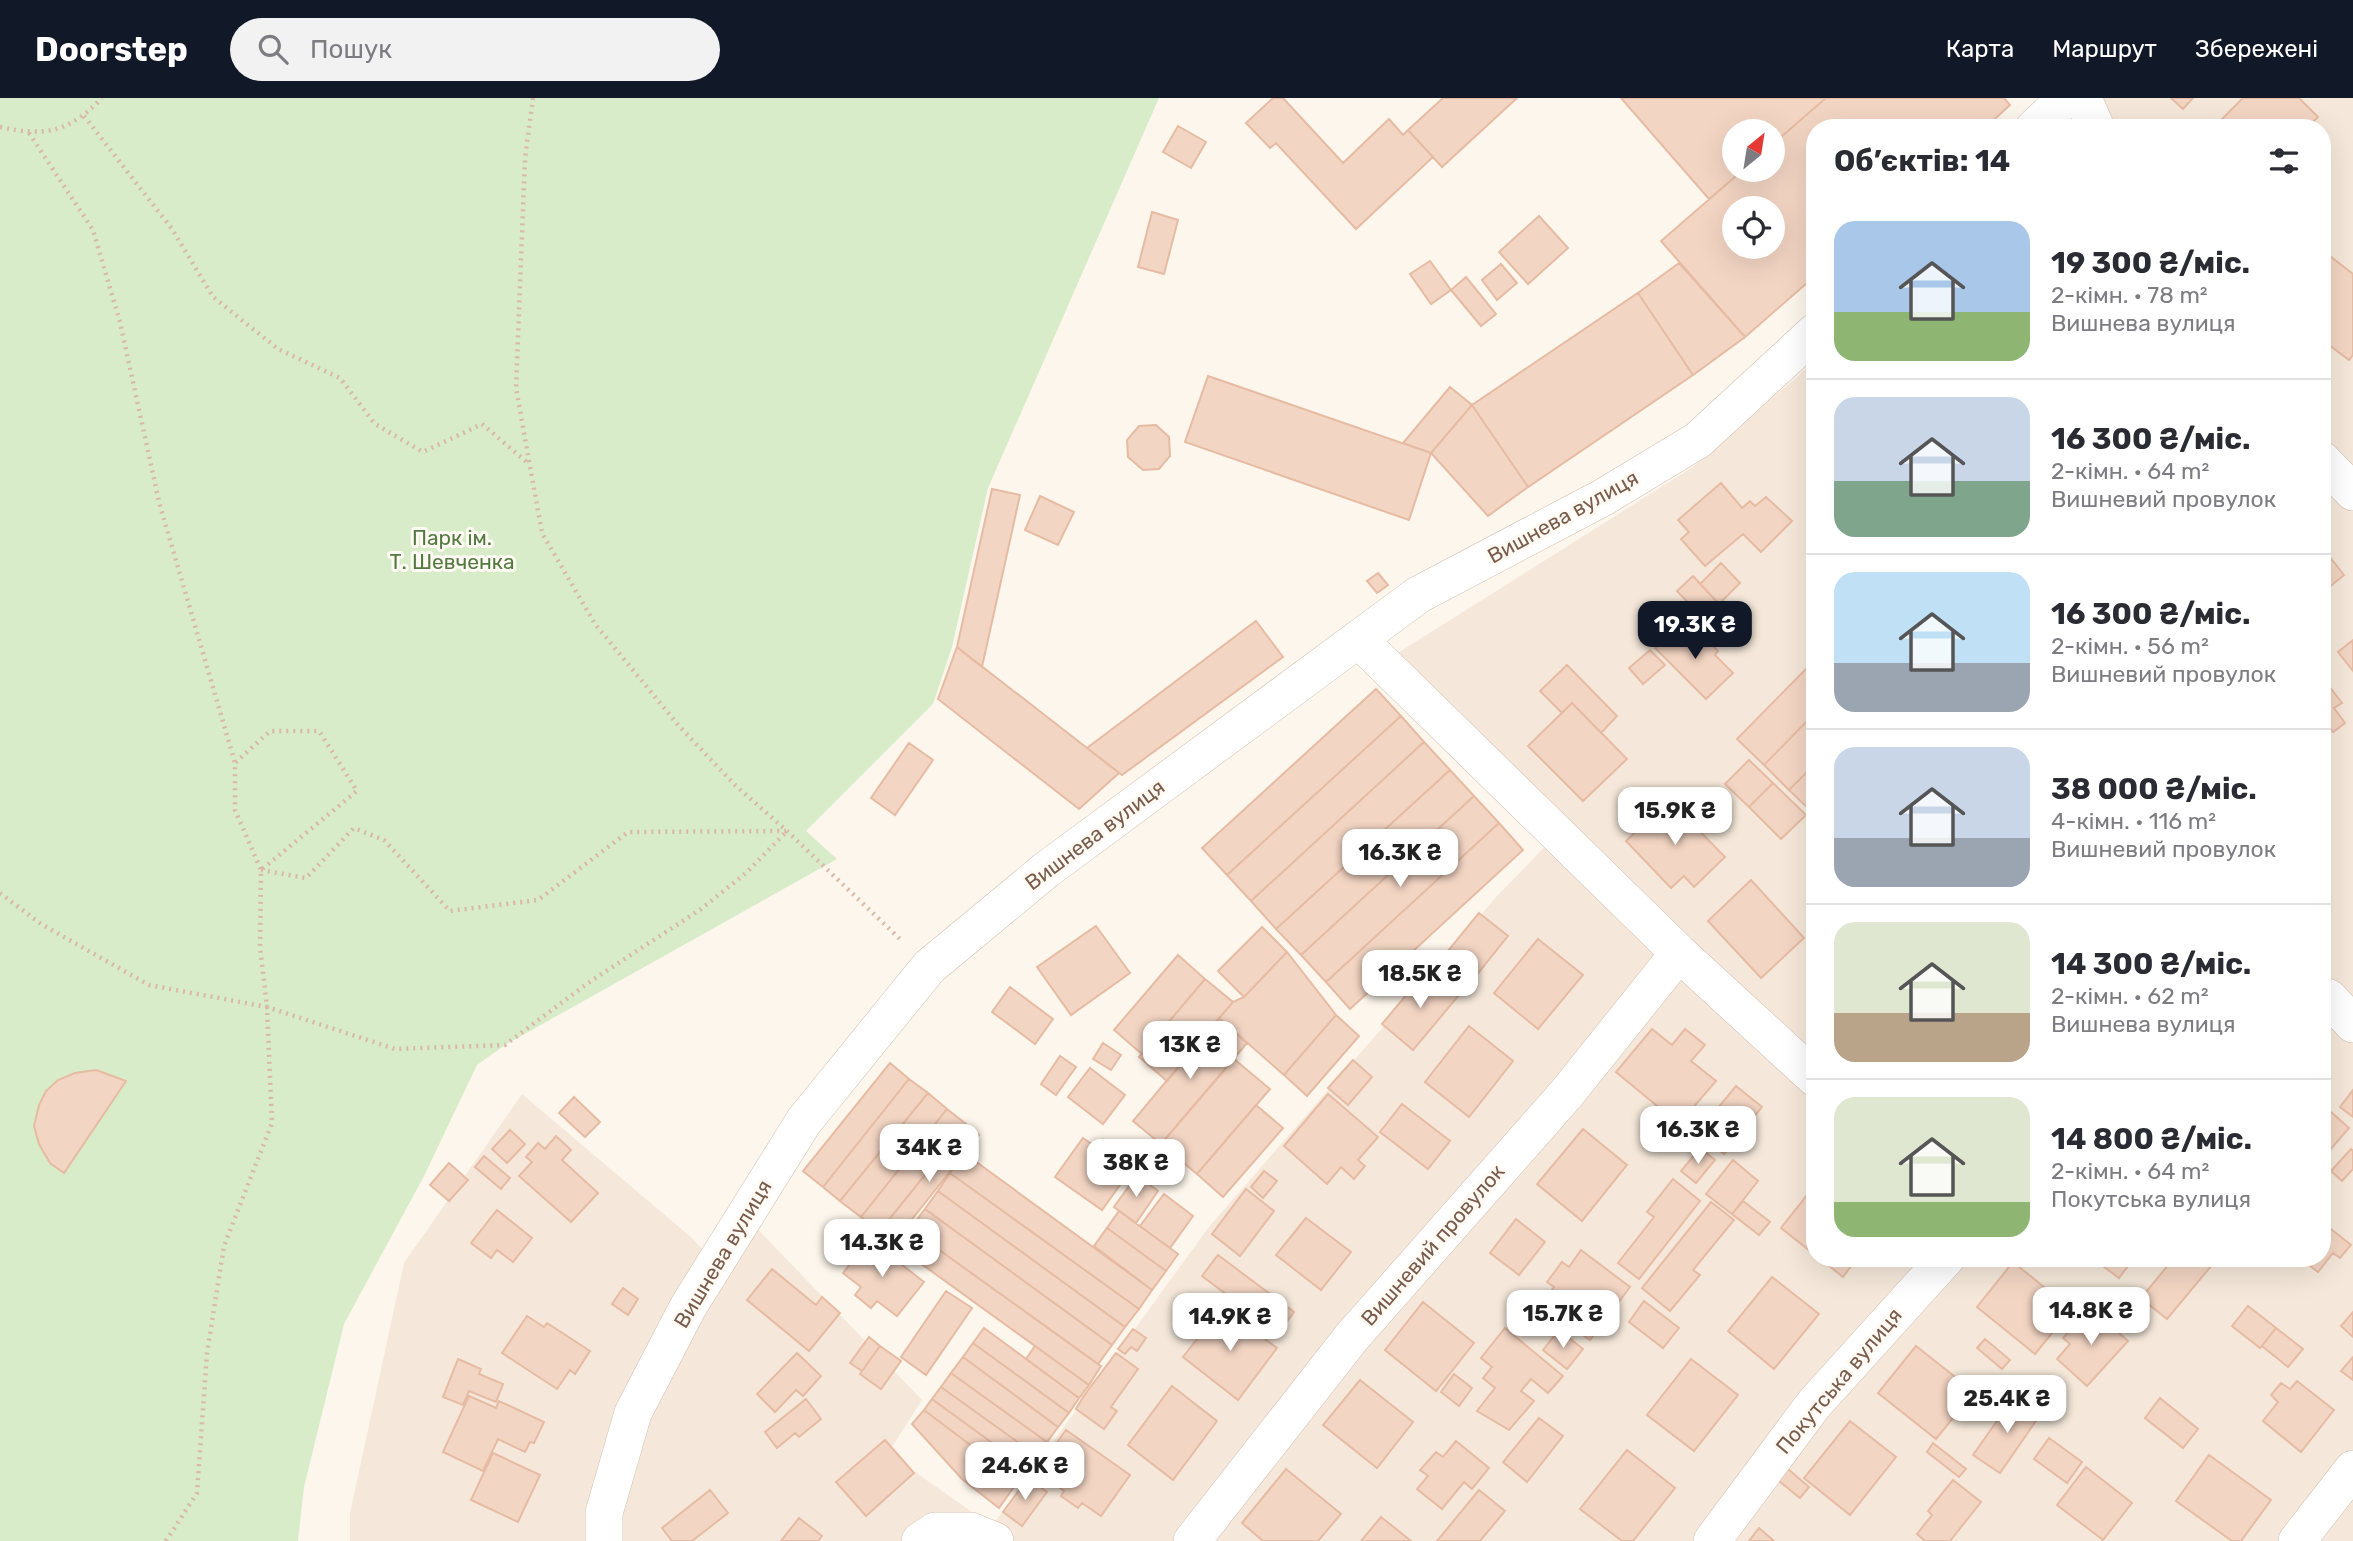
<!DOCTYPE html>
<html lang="uk">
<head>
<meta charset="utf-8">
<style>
  :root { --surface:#fff; --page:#f2f2f3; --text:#2b2b33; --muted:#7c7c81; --line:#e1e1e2; --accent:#111827 }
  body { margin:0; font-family:Rubik,sans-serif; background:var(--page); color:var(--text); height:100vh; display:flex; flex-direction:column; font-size:26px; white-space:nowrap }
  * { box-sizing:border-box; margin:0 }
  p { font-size:23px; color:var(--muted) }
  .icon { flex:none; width:38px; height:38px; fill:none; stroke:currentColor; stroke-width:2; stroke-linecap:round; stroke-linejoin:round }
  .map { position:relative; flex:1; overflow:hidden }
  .side { position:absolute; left:1806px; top:21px; width:525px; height:1148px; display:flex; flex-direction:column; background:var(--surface); border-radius:28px; box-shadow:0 7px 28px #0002 }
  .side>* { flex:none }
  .needle { width:46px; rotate:30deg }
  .buttons { position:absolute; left:1722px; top:21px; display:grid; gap:14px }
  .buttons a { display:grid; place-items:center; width:63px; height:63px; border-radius:50%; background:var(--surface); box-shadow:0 7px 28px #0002; font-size:35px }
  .price { position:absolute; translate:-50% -60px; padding:0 16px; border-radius:14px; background:#fff; color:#222; font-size:23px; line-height:46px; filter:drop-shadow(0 2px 4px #0008) }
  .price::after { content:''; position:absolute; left:50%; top:42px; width:21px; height:16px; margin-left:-10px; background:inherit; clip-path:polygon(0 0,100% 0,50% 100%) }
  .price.current { background:var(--accent); color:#fff }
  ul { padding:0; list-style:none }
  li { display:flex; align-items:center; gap:21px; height:175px; padding:0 28px }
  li+li { border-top:2px solid var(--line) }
  li span { display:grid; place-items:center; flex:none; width:196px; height:140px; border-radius:21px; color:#555 }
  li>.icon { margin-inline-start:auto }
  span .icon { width:84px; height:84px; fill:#fffc; stroke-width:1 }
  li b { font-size:30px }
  h2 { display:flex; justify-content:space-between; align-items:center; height:84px; padding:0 28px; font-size:30px }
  header { display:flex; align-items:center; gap:42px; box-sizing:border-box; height:98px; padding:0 35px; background:var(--accent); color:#fff }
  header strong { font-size:33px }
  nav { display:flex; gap:38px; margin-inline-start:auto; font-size:24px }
  .search { width:490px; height:63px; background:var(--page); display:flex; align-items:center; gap:18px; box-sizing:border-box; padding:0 24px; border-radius:38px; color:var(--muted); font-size:26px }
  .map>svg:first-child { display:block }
  .residential { fill:#f5e8da }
  .green { fill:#d8ecc9 }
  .building { fill:#f3d5c3; stroke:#e6bba3; stroke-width:2; fill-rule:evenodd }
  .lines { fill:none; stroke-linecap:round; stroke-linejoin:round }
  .minor-casing { stroke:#d1beb0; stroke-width:38 }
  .path { stroke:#d9b8a5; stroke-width:4.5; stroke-dasharray:2 5; stroke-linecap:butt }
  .minor { stroke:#fff; stroke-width:37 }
  .labels { text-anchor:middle; stroke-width:6; stroke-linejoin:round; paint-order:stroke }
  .street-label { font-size:21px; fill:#7a5c4d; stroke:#fffaf3 }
  .park-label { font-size:21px; fill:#537a41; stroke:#fffaf3 }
</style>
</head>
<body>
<header>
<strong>Doorstep</strong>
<div class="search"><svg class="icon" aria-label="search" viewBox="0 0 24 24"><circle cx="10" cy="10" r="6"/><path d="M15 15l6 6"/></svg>Пошук</div>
<nav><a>Карта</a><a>Маршрут</a><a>Збережені</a></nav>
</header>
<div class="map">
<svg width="2353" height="1443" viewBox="0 0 2353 1443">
  <rect width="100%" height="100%" fill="#fdf6ec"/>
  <!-- residential -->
  <path class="residential" d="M2103,0h250v1443h-2003v-28l54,-250 118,-169 170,144 24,26 30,-47 176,183 -34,53 104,73 216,-298 290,-333 66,-68 -171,-171 300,-189 122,-106v897h507v-1130h-246z"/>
  <!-- green -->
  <path class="green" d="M0,0h1159l-171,390 -36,159 -19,57 -127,127 31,28 -332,186 -28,20 -53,111 -80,148 -40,163 -6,54h-298z"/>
  <!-- building -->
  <path class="building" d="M1273,0h10l60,65 46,-44 14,16 5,-5 25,27 -77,72 -80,-86 -6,5 -24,-25z
    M1443,0h74l-75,69 -34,-37z
    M1621,0h205l-53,46v-13h-39v39h9l-34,29z
    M1826,0h178l6,7 -25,23h-170v148l-70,61 -84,-96 82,-71h30v-26zM1734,110h39v39h-39z
    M2171,0h22l-10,11z
    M2243,0h56l19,19 -11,11h-77l-8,-9z
    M1178,28l28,16 -15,26 -28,-16z
    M1152,114l26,8 -14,54 -26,-7z
    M1539,118l29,32 -40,36 -29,-32z
    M2322,152l31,24v81l-4,5 -20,-15 -5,7 -2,-2z
    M1430,163l21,29 -20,14 -21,-30z
    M1679,165l66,74 -52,38 -55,-82z
    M1501,166l16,19 -20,17 -15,-20z
    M1466,179l30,37 -15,12 -30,-36z
    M1638,195l55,82 -165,112 -56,-82z
    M1208,278l223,77 -22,67 -224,-78z
    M1450,289l22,18 -41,48 -28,-10z
    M1472,307l56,82 -40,29 -57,-63z
    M1156,327l13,12 1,19 -11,13 -16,1 -15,-13 -1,-17 12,-14z
    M1721,385l21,25 8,-7 5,5 11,-9 26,24 -31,31 -18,-18 -38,32 -24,-27 8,-7 -11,-12z
    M992,391l28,6 -38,172 -25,-20z
    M1040,398l34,16 -16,33 -33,-15z
    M2322,449l22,28 -22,18z
    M1721,465l19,20 -21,21 -19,-20z
    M1378,475l10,12 -11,8 -10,-12z
    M1693,478l26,28 -15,15 -27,-28z
    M1256,523l27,36 -161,118 -35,-27z
    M1677,528l14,13 7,-8 20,20 -3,4 18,18 -27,26 -51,-51z
    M2353,542v31l-15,-19z
    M957,549l130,101 32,25 -40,36 -141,-110z
    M1650,552l15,15 -22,19 -14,-16z
    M1567,567l50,51 -16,17 -29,-30 -10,10 -22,-22z
    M1810,567l5,5v43l-51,52 -27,-26z
    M2322,579l20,26 -8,5 11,15 -12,9 -11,-14z
    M1376,591l25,27 -174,159 -25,-27z
    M1572,605l55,56 -44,42 -55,-55z
    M1815,615v51l-26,26 -25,-25z
    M1401,618l23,26 -173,159 -24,-26z
    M1424,644l26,28 -174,159 -25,-28z
    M909,645l24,17 -38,55 -24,-17z
    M1749,662l24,23 -24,24 -24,-23z
    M1815,666v51l-26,-25z
    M1450,672l24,26 -173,159 -25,-26z
    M1773,685l33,32 -25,24 -32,-32z
    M1474,698l25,27 -173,159 -25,-27z
    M1669,702l56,57 -31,30 -10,-11 -13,12 -45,-47z
    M1499,725l24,27 -173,159 -24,-27z
    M1751,782l53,58 -43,40 -53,-57z
    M1479,815l29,23 -41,51 -29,-24z
    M1096,828l34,47 -59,42 -34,-48z
    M1262,829l25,25 -43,45 -26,-26z
    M1538,841l45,36 -45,54 -44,-36z
    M1287,854l49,63 -52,60 -65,-57 14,-16 11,-5z
    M1178,857l27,24 -63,75 -28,-24z
    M1428,871l31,26 -46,55 -31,-26z
    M1205,881l28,23 -66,79 -28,-24z
    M1010,889l43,32 -18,25 -43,-32z
    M1336,917l23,21 -52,60 -23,-21z
    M1219,920l28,25 -86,101 -28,-23z
    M1469,928l44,35 -44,56 -44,-35z
    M1652,931l20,16 13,-16 20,16 -14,16 25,20 -37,43 -63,-52z
    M1103,945l18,12 -10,15 -18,-11z
    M1060,958l16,11 -20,28 -15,-11z
    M1234,961l36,30 -73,85 -36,-30z
    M1353,962l19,17 -24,28 -20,-17z
    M890,965l19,16 -86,108 -20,-16z
    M1090,970l35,27 -22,29 -35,-27z
    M96,972l30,11 -62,92 -14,-10 -11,-19 -5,-18 5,-21 7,-14 12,-11 17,-7z
    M909,981l19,14 -88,108 -17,-14z
    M1736,988l26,21 -38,47 -21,-18 10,-14 -4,-3z
    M2353,992v27l-13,-10z
    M928,995l19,16 -86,108 -21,-16z
    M1328,996l50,43 -20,23 7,6 -11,13 -13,-12 -14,17 -43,-38z
    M574,999l26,25 -15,15 -26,-24z
    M1402,1006l48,37 -22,28 -48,-37z
    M1256,1007l27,23 -60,69 -26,-23z
    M947,1011l19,15 -87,108 -18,-15z
    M2331,1014l18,16 -27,31v-37z
    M966,1026l13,11 -86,108 -14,-11z
    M1583,1031l44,36 -45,56 -45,-37z
    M510,1032l15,14 -18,19 -15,-14z
    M556,1038l15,14 -9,10 36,33 -27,29 -52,-46 13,-14 -6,-5 12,-14 7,6z
    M1083,1040l47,33 -28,39 -47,-33z
    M1700,1050l15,12 -19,23 -15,-12z
    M2351,1051l2,2v18l-11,12 -11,-10z
    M964,1055l188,137 -13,19 -189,-136z
    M484,1058l26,22 -9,11 -26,-22z
    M1733,1062l25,21 -26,33 -26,-20z
    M449,1065l19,17 -19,21 -19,-16z
    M1264,1073l13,10 -14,17 -12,-11z
    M950,1075l189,136 -14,18 -187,-136z
    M1137,1077l21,16 -22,32 -22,-16z
    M1673,1081l27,22 -61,78 -21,-16 36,-46 -7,-5z
    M1815,1087v70l-34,-27z
    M1246,1091l28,22 -34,45 -28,-22z
    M938,1093l187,136 -13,18 -187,-136z
    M1164,1096l29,22 -23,32 -30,-22z
    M1743,1103l27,21 -11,13 -27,-21z
    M1711,1104l23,18 -41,50 7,5 -30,36 -28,-23z
    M925,1111l187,136 -14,19 -188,-135z
    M497,1112l35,28 -19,24 -16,-12 -6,8 -20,-15z
    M1119,1113l59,43 -12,17 -59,-43z
    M1306,1120l45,34 -30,38 -45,-35z
    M1516,1121l29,23 -26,33 -29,-22z
    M2322,1124l29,23 -11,13 -7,-5 -15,19 -18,-14h22z
    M1107,1130l59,43 -14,19 -58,-44z
    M910,1131l191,137 -12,19 -191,-138z
    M869,1141l55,43 -27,34 -20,-15 -6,7 -16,-13 6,-8 -18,-14z
    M1581,1152l49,37 -40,53 -49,-36 13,-17 -7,-5 15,-20 7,5z
    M1218,1157l76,57 -16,21 -76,-57z
    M1819,1160h38l-14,19z
    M2092,1160h42l-15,20z
    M2174,1160h30l8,7 -45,54 -26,-21z
    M2013,1164l46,37 -6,7 13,10 -31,38 -58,-47z
    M772,1171l44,36 6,-8 18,16 -31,38 -62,-51z
    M1772,1179l47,37 -45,55 -46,-38z
    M623,1190l15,11 -10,16 -16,-11z
    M946,1193l26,17 -46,67 -25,-18z
    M1644,1203l35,27 -16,20 -34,-26z
    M1423,1204l51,41 -38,48 -51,-41z
    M2248,1208l28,22 -16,20 -28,-22z
    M1222,1209l55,41 -39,52 -55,-43z
    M2091,1210l37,33 -41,45 -30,-27 13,-15 -7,-6z
    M2353,1214v25l-12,-11z
    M527,1218l17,11 3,-4 43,28 -15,23 -5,-4 -13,19 -55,-36z
    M984,1230l95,70 -10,15 -96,-70z
    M1505,1230l58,48 -15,17 -17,-14 -10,12 13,10 -25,29 -32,-19 18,-23 -12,-10 9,-11 -11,-9z
    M2276,1230l27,21 -15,18 -26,-21z
    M1133,1231l13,9 -9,13 -6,-4 -6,7 -7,-5z
    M1559,1232l24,19 -16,20 -24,-19z
    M869,1239l11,9 -18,25 -12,-8z
    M1985,1241l25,21 -8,9 -25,-21z
    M973,1245l96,70 -11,14 -95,-70z
    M880,1248l21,15 -20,28 -21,-15z
    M1035,1248l54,39 -10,13 -53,-39z
    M1916,1248l58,46 -38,47 -58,-46z
    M797,1255l24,23 -18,20 -7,-6 -21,22 -18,-18z
    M1116,1255l22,16 -27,38 6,4 -13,18 -28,-20 7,-12z
    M963,1259l95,70 -11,15 -96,-69z
    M2353,1259v23l-12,-9z
    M458,1261l23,10 -2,5 24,10 -7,18 -27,-11 -6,14 -20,-8z
    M1691,1261l47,36 -44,56 -47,-36z
    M951,1275l96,69 -10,14 -96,-69z
    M1454,1276l18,14 -13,18 -18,-14z
    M1360,1282l53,42 -36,46 -54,-43z
    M2297,1283l37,29 -33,42 -38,-31 15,-19 -7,-7 10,-12 9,6z
    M1172,1288l45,35 -44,59 -45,-35z
    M941,1289l96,69 -9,13 -96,-70z
    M469,1298l27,12 3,-7 45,21 -10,21 -4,-1 -5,10 -27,-13 -15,32 -40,-19z
    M2014,1299l26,18 -40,58 -27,-18z
    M2160,1300l38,31 -15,19 -38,-30z
    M806,1301l15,20 -22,18 -4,-4 -18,15 -12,-16z
    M932,1301l96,70 -10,12 -94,-71z
    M924,1312l94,71 -19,27 -37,-29 -50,-55z
    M1539,1320l24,18 -36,46 -24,-20z
    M1850,1323l46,36 -46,58 -46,-37z
    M1066,1332l64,45 -29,41 -19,-13 -4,5 -17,-12 3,-5 -27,-20z
    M2049,1340l33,24 -15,21 -33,-24z
    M885,1342l29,33 -48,43 -30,-34z
    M1456,1343l33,27 -17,21 -8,-7 -22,27 -25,-20 11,-13 -8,-6 16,-18 7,5z
    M1933,1345l33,26 -7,8 -32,-25z
    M1627,1352l48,38 -42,53h-11l-42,-32z
    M493,1355l47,22 -22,47 -47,-22z
    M2209,1357l62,45 -30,41h-9l-56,-40z
    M2086,1369l46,36 -29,37 -46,-35z
    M1286,1371l55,45 -23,27h-55l-21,-18z
    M1788,1371l21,18 -9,11 -21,-17z
    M1028,1380l19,14 -25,34 -19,-14z
    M1953,1382l28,22 -31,39h-25l-8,-7 15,-19 -4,-4z
    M710,1392l18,23 -36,28h-20l-10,-13z
    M1479,1392l26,21 -25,30h-43z
    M1381,1419l30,24h-50z
    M799,1420l23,18 -4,5h-37z
    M1759,1430l15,13h-25z"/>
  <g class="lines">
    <defs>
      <path id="minor" d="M2083,0l13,30
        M2034,30l32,-30
        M2322,362l31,32
        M1358,541l321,314 136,125
        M2322,897l7,3 24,26
        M604,1443v-28l29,-100 55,-106 116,-186 125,-154 117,-97 372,-275 184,-97 96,-58 117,-108
        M920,1443l15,-10h36l24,10
        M1192,1443l159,-203 216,-245 112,-140
        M1712,1443l102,-137 132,-146
        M2297,1443l56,-72"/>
    </defs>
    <!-- minor casing -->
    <use href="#minor" class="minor-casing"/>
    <!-- path -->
    <path class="path" d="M533,0l-8,60 -9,230 26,145 53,91 84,102 56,59 52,46 115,110
      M84,18l88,113 41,68 65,52 62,29 35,46 48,28 59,-28 47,40
      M0,29c46,10 69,5 102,-29
      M29,35l64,97 27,92 39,180 76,261
      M261,772l45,8 48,-50 30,12 66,71 88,-11 90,-68 158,-1
      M0,795l41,31 108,61 118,22 -7,-60 1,-77 -26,-60v-47l35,-32h49l38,60 -96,79
      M166,1443l31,-48 10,-140 17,-107 48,-123 -5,-116 128,42 110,-4 83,-62 113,-74 45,-36 41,-42"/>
    <!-- minor -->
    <use href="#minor" class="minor"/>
  </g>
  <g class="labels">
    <!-- street labels -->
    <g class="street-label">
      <text transform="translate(1563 419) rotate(-29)" y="7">Вишнева вулиця</text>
      <text transform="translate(1095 737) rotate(-37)" y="7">Вишнева вулиця</text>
      <text transform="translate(1433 1147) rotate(-49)" y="7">Вишневий провулок</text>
      <text transform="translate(723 1156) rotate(-59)" y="7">Вишнева вулиця</text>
      <text transform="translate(1839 1283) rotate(-50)" y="7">Покутська вулиця</text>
    </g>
    <!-- park labels -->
    <g class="park-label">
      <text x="452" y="447">Парк ім.<tspan x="452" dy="24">Т. Шевченка</tspan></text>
    </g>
  </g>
</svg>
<div class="buttons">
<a><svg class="needle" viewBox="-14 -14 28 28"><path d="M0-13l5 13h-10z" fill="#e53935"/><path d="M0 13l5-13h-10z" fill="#7c7c81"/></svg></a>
<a><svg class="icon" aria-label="locate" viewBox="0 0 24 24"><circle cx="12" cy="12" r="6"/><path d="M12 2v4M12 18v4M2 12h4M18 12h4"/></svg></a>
</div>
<b class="price current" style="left:1695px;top:563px">19.3K ₴</b>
<b class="price" style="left:1675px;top:749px">15.9K ₴</b>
<b class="price" style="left:1400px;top:791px">16.3K ₴</b>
<b class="price" style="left:1420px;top:912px">18.5K ₴</b>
<b class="price" style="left:1190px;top:983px">13K ₴</b>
<b class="price" style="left:1698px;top:1068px">16.3K ₴</b>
<b class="price" style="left:929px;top:1086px">34K ₴</b>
<b class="price" style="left:1136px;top:1101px">38K ₴</b>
<b class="price" style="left:882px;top:1181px">14.3K ₴</b>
<b class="price" style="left:2091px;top:1249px">14.8K ₴</b>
<b class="price" style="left:1563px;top:1252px">15.7K ₴</b>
<b class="price" style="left:1230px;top:1255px">14.9K ₴</b>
<b class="price" style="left:2007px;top:1337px">25.4K ₴</b>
<b class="price" style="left:1025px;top:1404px">24.6K ₴</b>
<section class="side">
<h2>Об’єктів: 14<svg class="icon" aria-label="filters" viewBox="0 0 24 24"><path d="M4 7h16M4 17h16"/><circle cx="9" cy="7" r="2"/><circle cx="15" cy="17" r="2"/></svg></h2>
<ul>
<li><span style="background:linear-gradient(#a9c7e8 65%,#8fb573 0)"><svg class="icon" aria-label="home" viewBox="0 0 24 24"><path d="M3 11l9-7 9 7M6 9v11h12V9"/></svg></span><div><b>19 300 ₴/міс.</b><p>2-кімн. · 78 m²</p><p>Вишнева вулиця</p></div></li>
<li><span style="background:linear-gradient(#c9d6e8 60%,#7fa58c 0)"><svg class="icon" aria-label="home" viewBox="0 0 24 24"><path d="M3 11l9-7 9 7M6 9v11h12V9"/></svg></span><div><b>16 300 ₴/міс.</b><p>2-кімн. · 64 m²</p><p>Вишневий провулок</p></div></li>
<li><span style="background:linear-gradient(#bfe0f5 65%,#9aa5b1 0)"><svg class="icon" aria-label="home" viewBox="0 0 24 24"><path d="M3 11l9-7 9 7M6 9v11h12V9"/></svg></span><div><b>16 300 ₴/міс.</b><p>2-кімн. · 56 m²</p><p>Вишневий провулок</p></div></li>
<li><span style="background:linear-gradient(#c9d6e8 65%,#9aa5b1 0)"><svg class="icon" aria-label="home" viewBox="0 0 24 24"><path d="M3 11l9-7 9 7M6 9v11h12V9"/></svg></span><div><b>38 000 ₴/міс.</b><p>4-кімн. · 116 m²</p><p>Вишневий провулок</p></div></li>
<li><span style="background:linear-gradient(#dfe7d0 65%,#b9a48a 0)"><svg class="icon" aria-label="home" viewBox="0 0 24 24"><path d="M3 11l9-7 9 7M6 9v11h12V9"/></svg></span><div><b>14 300 ₴/міс.</b><p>2-кімн. · 62 m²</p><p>Вишнева вулиця</p></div></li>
<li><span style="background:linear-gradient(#dfe7d0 75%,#8fb573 0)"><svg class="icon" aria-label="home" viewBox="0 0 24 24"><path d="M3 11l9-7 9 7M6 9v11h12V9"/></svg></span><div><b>14 800 ₴/міс.</b><p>2-кімн. · 64 m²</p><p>Покутська вулиця</p></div></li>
</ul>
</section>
</div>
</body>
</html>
